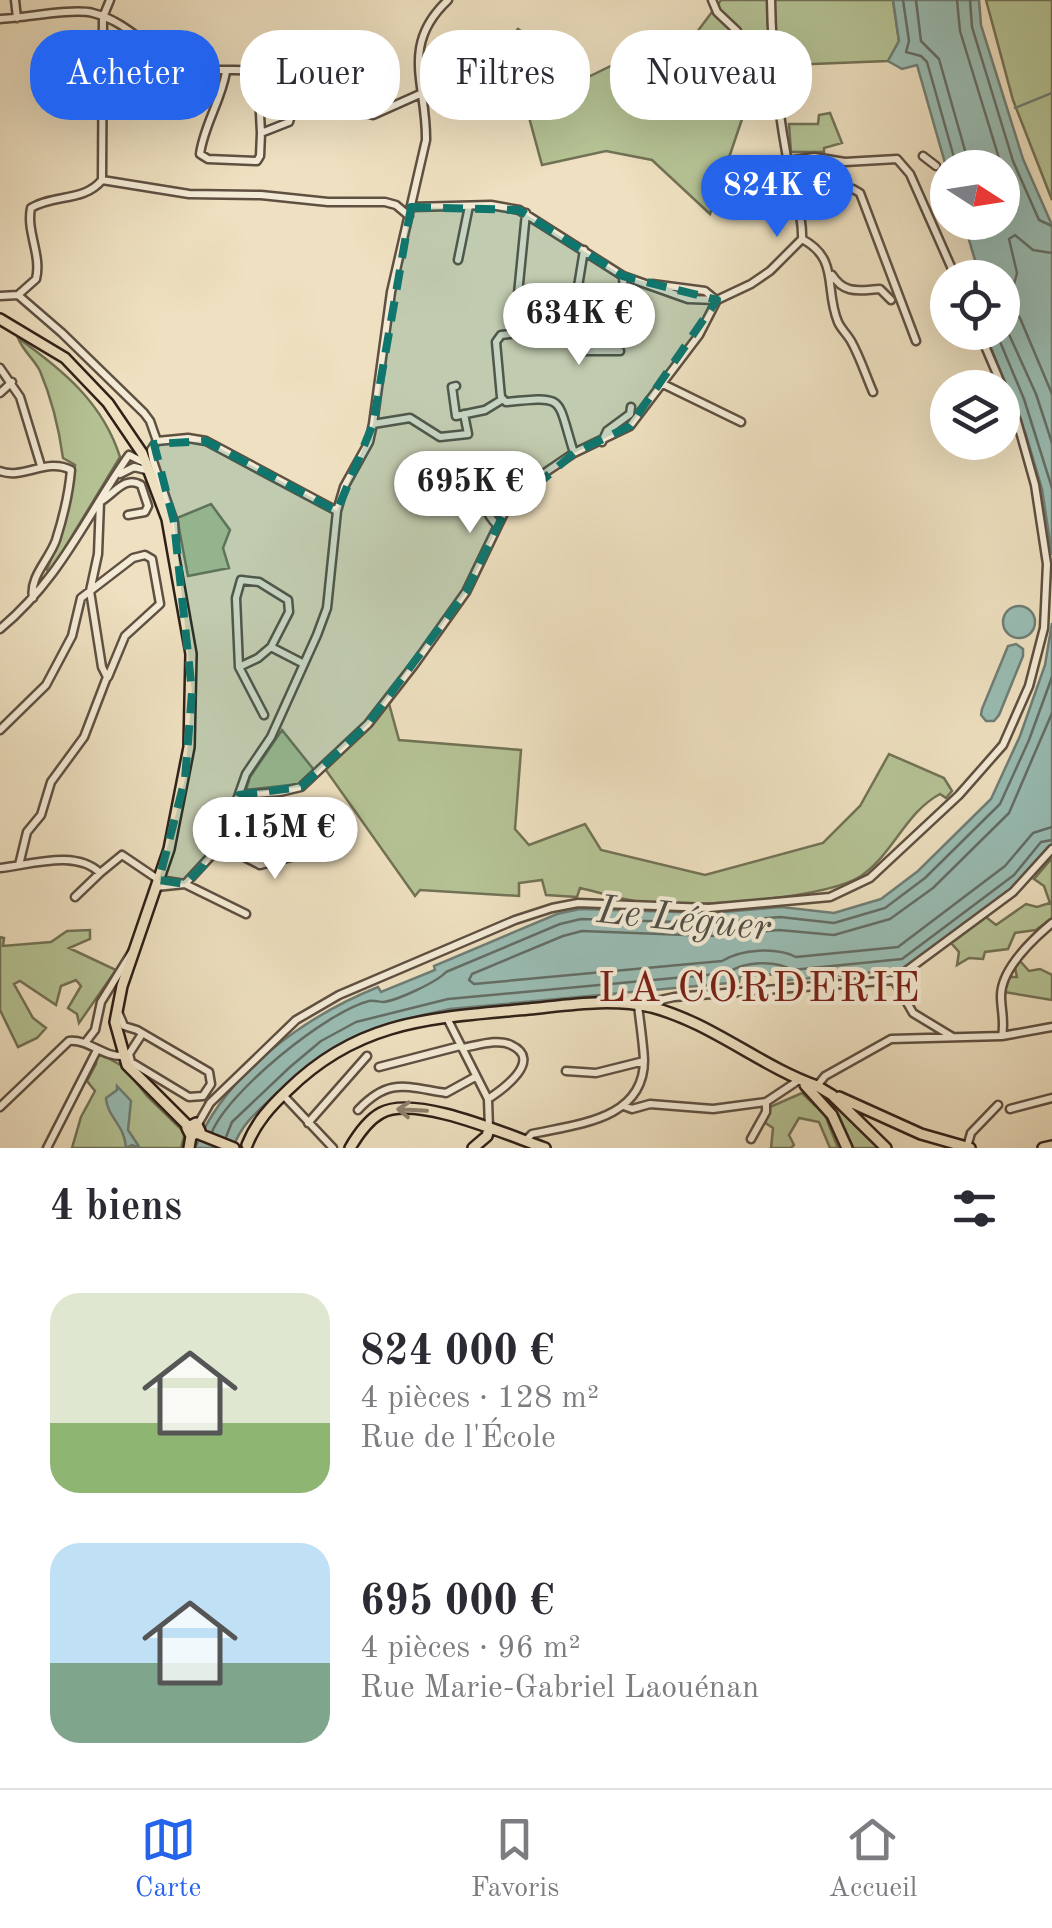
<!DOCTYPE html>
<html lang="fr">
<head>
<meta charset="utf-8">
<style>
  :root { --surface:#fff; --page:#f7f7f7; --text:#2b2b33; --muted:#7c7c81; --line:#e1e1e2; --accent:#2563eb }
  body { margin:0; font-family:"Old Standard TT",serif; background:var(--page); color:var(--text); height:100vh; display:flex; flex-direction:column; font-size:38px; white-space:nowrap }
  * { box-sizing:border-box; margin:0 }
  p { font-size:32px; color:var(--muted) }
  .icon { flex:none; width:55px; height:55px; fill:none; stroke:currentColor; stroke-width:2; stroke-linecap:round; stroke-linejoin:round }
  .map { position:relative; height:1148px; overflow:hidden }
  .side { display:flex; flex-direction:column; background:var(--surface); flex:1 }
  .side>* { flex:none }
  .hud { position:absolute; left:30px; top:30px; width:992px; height:90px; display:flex; gap:20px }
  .needle { width:65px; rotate:102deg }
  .fabs { position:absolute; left:930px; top:150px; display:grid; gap:20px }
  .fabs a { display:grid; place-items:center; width:90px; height:90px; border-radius:50%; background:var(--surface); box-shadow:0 10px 40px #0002; font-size:50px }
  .price { position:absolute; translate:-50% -85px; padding:0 22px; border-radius:35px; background:#fff; color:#222; font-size:32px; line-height:65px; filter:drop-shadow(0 2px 5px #0008) }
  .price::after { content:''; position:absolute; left:50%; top:60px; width:30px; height:22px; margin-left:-15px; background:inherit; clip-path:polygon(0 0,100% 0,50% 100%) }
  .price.active { background:var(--accent); color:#fff }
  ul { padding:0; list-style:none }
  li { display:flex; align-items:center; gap:30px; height:250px; padding:0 50px }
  li span { display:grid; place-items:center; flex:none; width:280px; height:200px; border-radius:30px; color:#555 }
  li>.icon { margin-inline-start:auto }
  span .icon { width:120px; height:120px; fill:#fffc; stroke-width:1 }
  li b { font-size:42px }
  h2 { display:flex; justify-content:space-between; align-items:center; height:120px; padding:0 50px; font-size:42px }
  .tag { padding:0 35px; border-radius:40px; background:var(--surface); box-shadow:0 10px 40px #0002; font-size:35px; line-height:90px }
  .tag.active { background:var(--accent); color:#fff }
  .tab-bar { display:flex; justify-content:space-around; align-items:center; height:140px; border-top:2px solid var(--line); background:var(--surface); font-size:28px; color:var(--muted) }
  .tab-bar a { display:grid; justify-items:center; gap:5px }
  .tab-bar .active { color:var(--accent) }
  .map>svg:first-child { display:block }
  .green { fill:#b5c395; stroke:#727256; stroke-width:2.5 }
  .water { fill:#99bdb4; stroke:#6f7e76; stroke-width:2.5 }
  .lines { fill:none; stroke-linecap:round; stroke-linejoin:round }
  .shore { stroke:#646e66; stroke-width:2.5 }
  .stream { stroke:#6f7e76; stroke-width:2.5 }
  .minor-casing { stroke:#5f5042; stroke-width:11 }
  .major-casing { stroke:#2f2018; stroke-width:14 }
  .minor { stroke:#f4ebd6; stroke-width:6 }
  .major { stroke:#eee0c0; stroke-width:9 }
  .oneway { stroke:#8e806c }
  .marked { fill:#0f766e; fill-opacity:0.2; stroke:#0f766e; stroke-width:8; stroke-dasharray:20 12; stroke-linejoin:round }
  .labels { text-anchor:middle; stroke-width:8; stroke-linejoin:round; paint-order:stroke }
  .water-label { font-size:40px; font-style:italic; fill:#4f4f47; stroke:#f4ebd6 }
  .quarter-label { font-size:42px; letter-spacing:2.5px; fill:#7a1f14; stroke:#f4ebd6 }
</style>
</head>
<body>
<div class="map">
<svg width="1052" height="1148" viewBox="0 0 1052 1148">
  <rect width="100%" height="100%" fill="#eee0c0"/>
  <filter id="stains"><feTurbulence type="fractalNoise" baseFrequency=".002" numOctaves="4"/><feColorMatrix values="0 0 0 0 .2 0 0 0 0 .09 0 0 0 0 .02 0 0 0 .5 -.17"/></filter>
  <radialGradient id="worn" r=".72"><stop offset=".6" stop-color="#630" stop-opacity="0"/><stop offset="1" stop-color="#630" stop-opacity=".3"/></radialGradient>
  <!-- green -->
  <path class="green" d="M721,0h172l6,41 -11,20 -128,5 -42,124 8,-11c43,0 56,-9 69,39l-17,-4 -3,6 -63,-12 -2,6 -58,-54 -46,-9 -64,14 -34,-125 10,-11 68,49 84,-41 12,15z
    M986,0h66v200l-39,-100z
    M830,113l12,30 -18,5v4h-33l-2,-28h29l1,-9z
    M18,338c45,32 85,65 102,119l-71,117 -2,-5c14,-33 24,-69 28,-104l-12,-7c-4,-29 -12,-61 -23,-87 -6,-12 -17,-20 -22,-33z
    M211,504l19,26 -7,18 6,20 -41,8 -11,-58z
    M388,700l11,40 122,10 -6,79 14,16 56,-21 16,26 104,25 118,-32 37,-37 29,-52 55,24 8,13 -6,7 -6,-4c-35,19 -46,59 -79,82 -36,23 -168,32 -213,27 -23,-2 -46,-10 -68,-15l-3,9 -31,-2 -4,-15 -23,3v13l-99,-6 -5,6 -92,-130z
    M282,730l32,40 -15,14 -53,6 4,-13z
    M1052,858v60l-16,12 -21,3 -7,16 -23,3 -2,7 -14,-1 -12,7 2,-13 -8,-9 35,-26 10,8 30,-21 11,3 13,-4 -6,-17 -10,-7z
    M90,930v9l-21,9 47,22 -37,53 -2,-9 -9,-6 13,-22 -5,-6 -15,6 -5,19 -36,-24 -6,3 19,34 13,10 -9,10 -19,9 -18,-37v-73l4,1 -1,8 48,-4 16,-11z
    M1020,961l9,10 11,-2 12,6v25l-48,-8 5,-15h8l-2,-9z
    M97,1052l27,15 23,29 38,37 -4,15h-109l9,-31 14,-26 -8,-10 9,-17z
    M802,1093l23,22 13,33h-8l-11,-26 -20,-4 -10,17 5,10 -3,3h-20l2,-20 -9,-6 6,-15z
    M834,1104l45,44h-27l-20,-41z"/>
  <!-- water -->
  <path class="water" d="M893,0h86l2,25 42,134 29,66v330l-10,-66 -16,-54 -41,-102 17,-1v-54l-22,-1 -16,-54 38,-1v-54l-55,2 -30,-105 -15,4 -14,-8 11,-20z
    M1003 622a16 16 0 1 1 32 0a16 16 0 1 1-32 0Z
    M1052,623v221l-31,38 -120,90 -4,-2 -116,11 -1,-7 -40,2 -1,6 -289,27c-82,18 -112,26 -174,85 -18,17 -35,30 -43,54h-38c31,-75 109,-131 183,-161l3,5 54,-22 -1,-4 123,-52 23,-5 132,4 69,-6 53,6 47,-14 37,-28 73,-72 29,-63 25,-71z
    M1016,644l7,5v7l-24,59 -5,6h-8l-5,-6 1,-6 26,-63z
    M117,1086l14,15 -3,29 12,18 -8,-3 -6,3c-1,-23 -19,-31 -20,-50l11,-8z"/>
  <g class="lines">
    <!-- shore -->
    <path class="shore" d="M903,0l6,41 -3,11 15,4 6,6 30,106
      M916,0l5,41 18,18 31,109
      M957,0l3,31 42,137
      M970,0l2,27 41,134 26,59 13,6
      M1052,253l-19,-3 -18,-15 -6,4 8,34 -8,30 11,15 32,76
      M1002,319l34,75 16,49
      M996,332l28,67 28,89
      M1052,713l-43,100 -76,75 -43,31 -56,16 -55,-5 -68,6 -129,-5 -19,5 -91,38 -3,6 5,4 248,-23c20,-12 54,-14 74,-4l102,-10 107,-81 28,-33 19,-6
      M212,1132c17,-41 114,-120 157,-131 5,-1 10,1 15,1 14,-2 53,-20 62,-30l114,-48 21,-5 130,4 69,-6 54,6 51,-15 40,-30 75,-74 29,-64 23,-63
      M226,1137l6,-15 58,-55 31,-26 35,-19 92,-23 280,-26c15,-12 48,-13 64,-3l110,-11 112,-84 27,-33 11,-2"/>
    <!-- stream -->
    <path class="stream" d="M1015,108l37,-15"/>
    <defs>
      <path id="minor" d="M15,0l2,18
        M110,0l-7,17 -1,163 87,14 72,1 67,7h57l11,3 13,11
        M712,0l5,12 20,19
        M0,19c23,-1 73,-11 93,-6 32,8 51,32 79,48 27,15 55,6 83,10l3,5 3,57 28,-11 11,-36 -6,-28
        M226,72c-5,29 -22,53 -26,82l8,5 49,2 3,-5 1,-23
        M290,111c-15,-32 10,-84 49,-72 19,21 2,49 14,71l20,5 47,-21
        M923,156l13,10
        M788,161l26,-4 31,5 52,-3 13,15 46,104
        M796,198l57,-9 7,4 56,148
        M411,207l80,-2 28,5 104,66 65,23 29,1 34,-16 19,-13 32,-32c1,-21 -7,-40 -11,-61 -12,-58 -19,-118 -20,-178
        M802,239c38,20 22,50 36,83 3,7 9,12 13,19 9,16 15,35 22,51
        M458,260l11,-54
        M832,275c13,20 27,15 48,14l11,11
        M623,276l1,21
        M652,284l53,7 11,9
        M518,294l8,-81
        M18,295l44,38 82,80 6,8 7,20 -6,9 2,11 21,61 1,19
        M0,296l18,-1 18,-16c6,-24 -10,-47 -5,-71 23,-14 53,-6 71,-28
        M564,328l20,23h36
        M0,368l20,29 21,69
        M663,384l78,38
        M456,386l-4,1 4,29 29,-6 18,-11
        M0,393l12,-11
        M373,424l37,-6 30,19 28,-3 -4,-20
        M157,441l31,-3 18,3 131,70
        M602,442l5,-11 23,-17 1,-7
        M574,453c-18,-57 -7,-57 -68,-51l-5,-5 -5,-55 5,-7 63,-7 10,-17 10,-61
        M518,460l3,35
        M0,471c23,9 47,-14 71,-1 -2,23 -8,48 -15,70 -7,20 -27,37 -23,58
        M120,474l14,-7 16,4
        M486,475c-7,18 -3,36 11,50
        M0,629c61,-51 85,-111 129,-174l14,7
        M271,647l-13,11 -19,9 -3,-69 5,-18 18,2 29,18 1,12 -18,35 33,17
        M239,667l25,48
        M0,730l46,-45 26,-49 9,-38 52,-40 12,-3 7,4 8,45 -35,32 -17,41
        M239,795l41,-3 21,-5 67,-63 46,-59 52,-73 38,-79 42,-41 28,-19 56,-27 69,-91 18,-35
        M221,845l39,20 74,-19
        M19,865l8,-33 14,-17 10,-33 33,-45 23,-60 -5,-10 -12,-76 8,-37 2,-52c14,-8 25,-27 41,-17l7,21 -3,6 -17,3
        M0,868c30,-3 76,-19 100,5l-25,24
        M100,873l22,-18 37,25 26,4 61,30
        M156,887l29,-3 36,-39 25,-71 25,-37 46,-102 10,-27 10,-97 7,-24 25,-45 4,-18 18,-132 35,-152c1,-55 -27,-94 22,-140
        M894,980l119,-88 39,-43
        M894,980l19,33 38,23
        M119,1014l5,12 13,4 72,42 2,12 -8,12 -14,1 -58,-35 -2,-8 13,-20
        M447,1018l41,81 1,30
        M1002,1036c3,-15 -1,-26 -1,-40 0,-27 32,-57 51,-73
        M85,1043l10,-13 6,-28 31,-50
        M462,1048c14,-2 36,-10 49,-3 33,15 -9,45 -23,54
        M379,1067l81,-21
        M566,1071l30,2 48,-12
        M817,1086l8,-10 66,-37 111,-3 50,-9
        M283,1095l50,53
        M624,1106l8,3 18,-5 63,5 53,-7 33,-22
        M0,1107l69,-66c20,-2 33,16 54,15
        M1010,1109l42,-11
        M358,1110c31,-33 48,-23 88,-17l29,-16
        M308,1123l59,-67
        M198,1124l12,-21 86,-83 43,-25 176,-75 37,-12 26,-5 131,5 121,-11 40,-19 89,-83 44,-50 26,-59 15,-58 3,-64 -12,-79 -18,-64 -38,-89
        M751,1139l15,-27v-10
        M525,1141l7,-7c45,-10 112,-14 112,-74 -1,-19 -4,-37 -6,-55l36,-8 220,-17
        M967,1147l4,-14 27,-28
        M47,1148l50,-98"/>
      <path id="major" d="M0,319l65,39 43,45 34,50 25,66 24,135 -2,93 -20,102 -47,137 -7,36 12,43 61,61
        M805,1085l27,30 15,33
        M839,1097l82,37 49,14
        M199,1134l35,14
        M247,1145c9,-23 24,-39 41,-55 72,-71 146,-72 241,-81 40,-4 81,-11 122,-2 59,15 109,59 166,79l15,9 54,53
        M189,1148l2,-12 -4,-8 9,-5 4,8 -9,5
        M350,1148c7,-12 18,-28 31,-35 35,-19 126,22 164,35
        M473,1148l14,-12 2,-7
        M1043,1148l9,-2"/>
    </defs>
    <!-- minor casing -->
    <use href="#minor" class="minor-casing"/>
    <!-- major casing -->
    <use href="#major" class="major-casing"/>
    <!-- minor -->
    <use href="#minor" class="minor"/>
    <!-- major -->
    <use href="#major" class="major"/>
  </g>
  <!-- one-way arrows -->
  <defs><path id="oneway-shaft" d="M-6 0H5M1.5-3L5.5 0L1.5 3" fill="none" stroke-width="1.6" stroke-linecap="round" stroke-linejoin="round" transform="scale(2.5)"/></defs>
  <use class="oneway" href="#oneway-shaft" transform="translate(412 1110) rotate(-177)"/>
  <!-- marked area -->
  <path class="marked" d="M411,207l108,3 104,66 94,24 -87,126 -56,27 -70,60 -38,79 -98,132 -67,63 -62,8 -35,70 -19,19 -26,-4 26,-101 7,-87 -18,-170 -20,-78 52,-3 131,70 36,-87z"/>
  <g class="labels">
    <!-- water labels -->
    <g class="water-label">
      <text transform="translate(684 917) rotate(6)" y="14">Le Léguer</text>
    </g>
    <!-- quarter labels -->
    <g class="quarter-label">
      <text x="760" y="1001">LA CORDERIE</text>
    </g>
  </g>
  <rect width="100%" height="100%" filter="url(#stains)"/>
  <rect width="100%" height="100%" fill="url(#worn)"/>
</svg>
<div class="fabs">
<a><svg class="needle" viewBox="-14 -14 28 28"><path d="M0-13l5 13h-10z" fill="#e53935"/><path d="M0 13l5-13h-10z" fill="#7c7c81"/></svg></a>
<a><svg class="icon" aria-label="locate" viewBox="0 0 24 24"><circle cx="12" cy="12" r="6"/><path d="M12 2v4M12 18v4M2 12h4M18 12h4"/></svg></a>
<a><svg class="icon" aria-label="layers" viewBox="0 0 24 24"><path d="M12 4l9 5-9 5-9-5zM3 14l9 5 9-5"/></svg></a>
</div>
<b class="price active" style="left:777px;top:240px">824K €</b>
<b class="price" style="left:579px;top:368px">634K €</b>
<b class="price" style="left:470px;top:536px">695K €</b>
<b class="price" style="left:275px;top:882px">1.15M €</b>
<div class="hud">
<a class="tag active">Acheter</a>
<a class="tag">Louer</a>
<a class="tag">Filtres</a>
<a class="tag">Nouveau</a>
</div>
</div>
<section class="side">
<h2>4 biens<svg class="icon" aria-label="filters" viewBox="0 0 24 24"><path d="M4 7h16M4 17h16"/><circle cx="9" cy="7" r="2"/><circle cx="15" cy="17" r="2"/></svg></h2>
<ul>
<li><span style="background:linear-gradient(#dfe7d0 65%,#8fb573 0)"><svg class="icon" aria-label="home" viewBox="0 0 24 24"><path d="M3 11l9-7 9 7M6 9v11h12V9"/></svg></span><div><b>824 000 €</b><p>4 pièces · 128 m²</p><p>Rue de l'École</p></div></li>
<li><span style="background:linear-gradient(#bfe0f5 60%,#7fa58c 0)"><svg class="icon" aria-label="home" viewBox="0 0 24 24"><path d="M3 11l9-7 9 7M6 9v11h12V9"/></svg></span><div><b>695 000 €</b><p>4 pièces · 96 m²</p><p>Rue Marie-Gabriel Laouénan</p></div></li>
</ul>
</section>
<nav class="tab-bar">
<a class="active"><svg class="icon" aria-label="map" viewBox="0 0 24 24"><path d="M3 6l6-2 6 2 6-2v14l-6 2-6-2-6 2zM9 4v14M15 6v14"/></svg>Carte</a>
<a><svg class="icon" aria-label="saved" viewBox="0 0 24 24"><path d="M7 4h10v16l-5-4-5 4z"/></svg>Favoris</a>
<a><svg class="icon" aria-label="home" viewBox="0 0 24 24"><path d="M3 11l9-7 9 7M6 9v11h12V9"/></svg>Accueil</a>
</nav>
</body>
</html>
